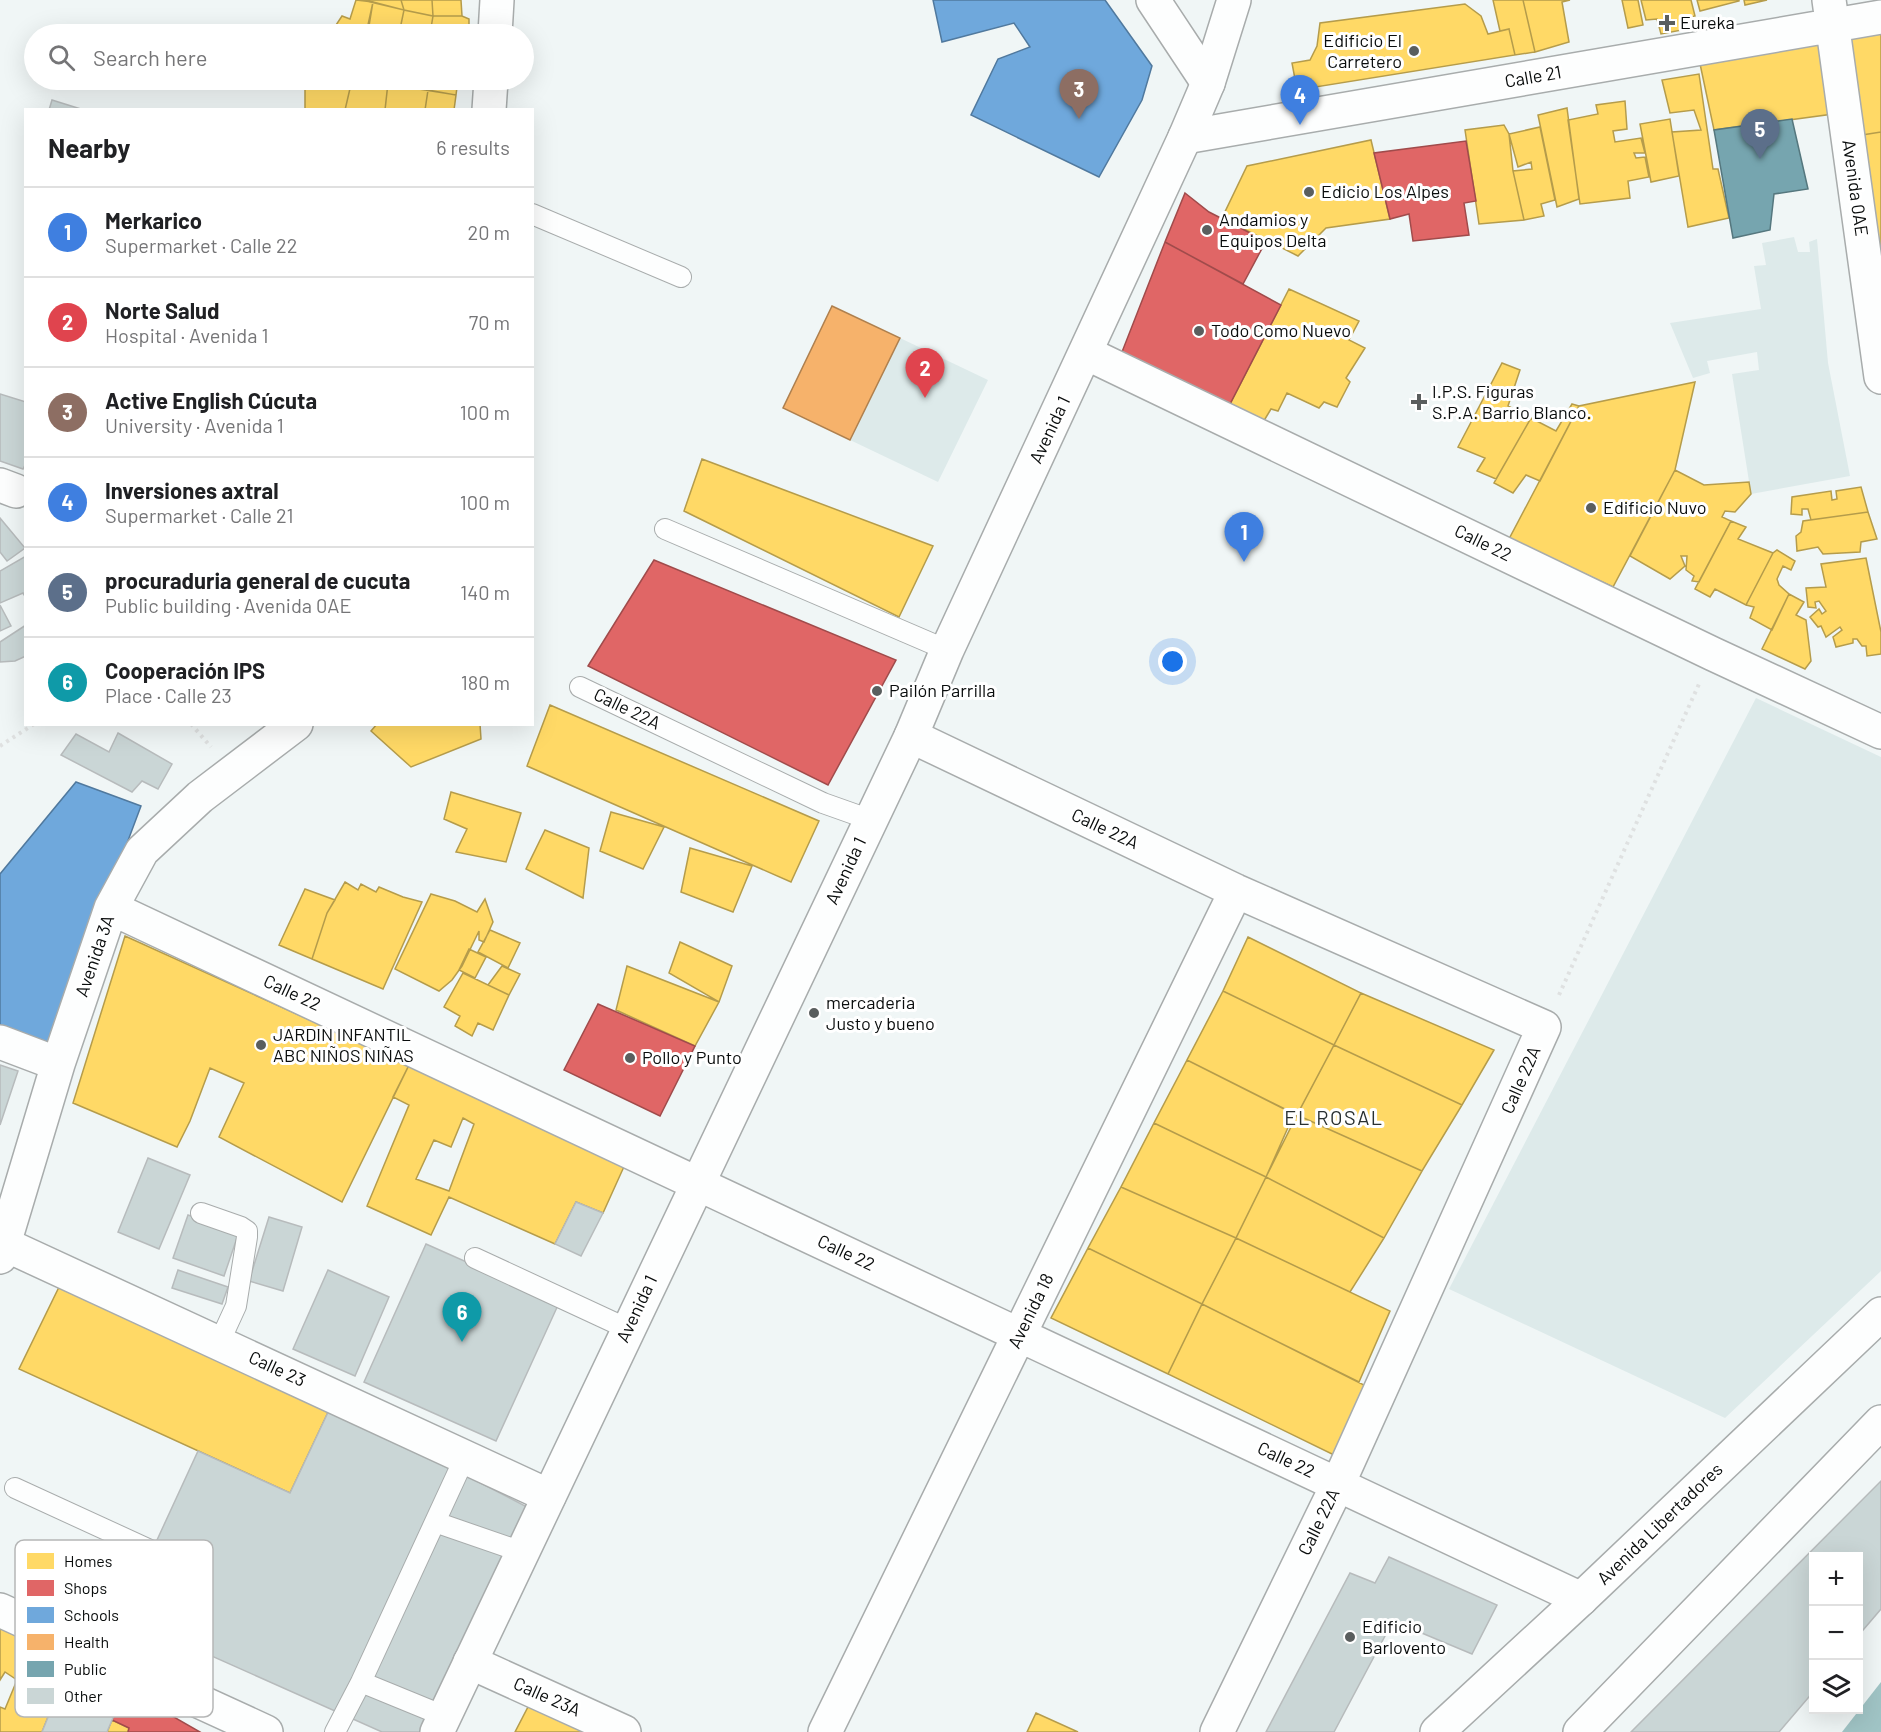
<!DOCTYPE html>
<meta charset="utf-8">
<style>
body{margin:0;font-family:Barlow,sans-serif;background:#f2f2f2;color:#202124}
.controls{position:absolute;right:18px;bottom:18px;display:grid;overflow:hidden;border-radius:0px;box-shadow:0 6px 24px #0002}
.controls button{width:54px;height:54px;display:grid;place-items:center;padding:0;border:0;border-bottom:2px solid #e0e0e0;background:#fff;color:#202124;font:30px sans-serif}
.you{position:absolute;left:1173px;top:662px;width:21px;height:21px;margin:-15px;border:4px solid #fff;border-radius:50%;background:#1a73e8;box-shadow:0 0 0 9px #1a73e833}
.badge{display:grid;place-items:center;width:39px;height:39px;border-radius:50%;background:#5a5e5e;color:#fff;font-size:20px;font-weight:700}
.pin{position:absolute;translate:-50% -50px;filter:drop-shadow(0 2px 3px #0008)}
.pin::after{content:'';position:absolute;top:32px;width:21px;height:18px;background:inherit;clip-path:polygon(0 0,100% 0,50% 100%)}
.list{margin:0;padding:0;list-style:none}
h2{display:flex;justify-content:space-between;align-items:center;height:78px;margin:0;padding:0 24px;font-size:26px}
h2 small{font-size:20px;font-weight:400;color:#757577}
.list li{display:grid;grid-template-columns:39px 1fr auto;gap:18px;align-items:center;box-sizing:border-box;height:90px;padding:0 24px;border-top:2px solid #e0e0e0}
.list b{display:block;font-size:22px;white-space:nowrap}
.list p{margin:0;font-size:20px;white-space:nowrap;color:#757577}
.list em{font-size:20px;font-style:normal;color:#757577}
.icon{flex:none;width:33px;height:33px;fill:none;stroke:currentColor;stroke-width:2;stroke-linecap:round;stroke-linejoin:round}
.map{position:relative;flex:none;width:1881px;height:1732px;overflow:hidden}
.search{position:absolute;background:#fff;box-shadow:0 6px 24px #0002;left:24px;top:24px;width:510px;height:66px;display:flex;align-items:center;gap:15px;box-sizing:border-box;padding:0 21px;border-radius:33px;color:#757577;font-size:22px}
.panel{position:absolute;background:#fff;box-shadow:0 6px 24px #0002;left:24px;top:108px;width:510px;height:618px;border-radius:0px}
.map>svg:first-child{display:block}
.built{fill:#ddeaea}
.water{fill:#a0c4c5}
.homes{fill:#ffd966;stroke:#b59c4b;stroke-width:1.5;fill-rule:evenodd}
.shops{fill:#e06666;stroke:#a04b4b;stroke-width:1.5}
.schools{fill:#6fa8dc;stroke:#50799e;stroke-width:1.5}
.health{fill:#f6b26b;stroke:#af804e;stroke-width:1.5}
.public{fill:#76a5af;stroke:#55777e;stroke-width:1.5}
.building{fill:#cad6d6;stroke:#b7bbbc;stroke-width:1.5}
.lines{fill:none;stroke-linecap:round;stroke-linejoin:round}
.lane-casing{stroke:#a8acac;stroke-width:22}
.street-casing{stroke:#a8acac;stroke-width:36}
.secondary-casing{stroke:#a8acac;stroke-width:36}
.primary-casing{stroke:#a8acac;stroke-width:36}
.path{stroke:#dfe1e1;stroke-width:4;stroke-dasharray:3 4.5;stroke-linecap:butt}
.lane{stroke:#fdfefe;stroke-width:20}
.street{stroke:#fdfefe;stroke-width:33}
.secondary{stroke:#fdfefe;stroke-width:33}
.primary{stroke:#fdfefe;stroke-width:33}
.poi-dot{fill:#5a5e5e;stroke:#fff;stroke-width:2}
.labels{text-anchor:middle;stroke-width:6;stroke-linejoin:round;paint-order:stroke}
.poi-label{font-size:18px;fill:#090c0c;stroke:#fff;text-anchor:start}
.street-label{font-size:18px;fill:#090c0c;stroke:#fff}
.neighbourhood-label{font-size:20px;letter-spacing:1.5px;fill:#293031;stroke:#fff}
.key{fill:#fff;stroke:#b5b6b6;stroke-width:1.5}
.key-label{font-size:16px;fill:#090c0c}
</style>
<div class="map">
<svg width="1881" height="1732" viewBox="0 0 1881 1732">
<rect width="100%" height="100%" fill="#f0f6f6"/>
<path class="built" d="M 1794,237 L 1798,252 L 1810,252 L 1809,242 L 1817,239 L 1828,363 L 1850,476 L 1751,494 L 1732,374 L 1759,370 L 1757,352 L 1707,361 L 1710,373 L 1693,378 L 1670,323 L 1761,309 L 1754,266 L 1766,265 L 1762,243 Z
M 900,338 L 988,380 L 938,482 L 850,440 Z
M 1756,698 L 1881,757 L 1881,1271 L 1725,1418 L 1449,1289 Z"/>
<path class="water" d="M 1881,1682 L 1881,1732 L 1842,1732 Z"/>
<path class="homes" d="M 356,0 L 373,2 L 366,34 L 353,34 L 334,28 L 342,16 L 350,19 Z
M 362,0 L 401,0 L 404,10 Z
M 401,0 L 432,0 L 433,16 L 404,10 Z
M 432,0 L 461,0 L 462,16 L 433,16 Z
M 1493,0 L 1523,0 L 1535,52 L 1515,55 L 1509,29 L 1500,31 Z
M 1523,0 L 1570,0 L 1562,2 L 1569,42 L 1535,52 Z
M 1622,0 L 1638,0 L 1643,25 L 1628,28 Z
M 1641,0 L 1691,0 L 1695,16 L 1680,19 L 1682,30 L 1661,34 L 1657,19 L 1646,20 Z
M 1697,0 L 1739,0 L 1739,1 L 1700,11 Z
M 1744,0 L 1767,0 L 1745,5 Z
M 373,2 L 404,10 L 399,34 L 393,34 L 369,26 Z
M 1465,4 L 1481,16 L 1488,34 L 1509,29 L 1515,55 L 1297,90 L 1292,63 L 1310,60 L 1317,46 L 1320,23 Z
M 404,10 L 433,16 L 430,34 L 399,34 Z
M 433,16 L 462,16 L 469,19 L 469,34 L 430,34 Z
M 369,26 L 393,34 L 366,34 Z
M 334,28 L 353,34 L 330,34 Z
M 1881,28 L 1881,132 L 1862,135 L 1847,34 Z
M 1822,37 L 1833,114 L 1714,130 L 1699,59 Z
M 1699,74 L 1713,169 L 1718,169 L 1729,218 L 1688,227 L 1672,132 L 1701,130 L 1694,110 L 1670,113 L 1662,80 Z
M 308,80 L 352,80 L 345,110 L 305,110 L 305,90 Z
M 352,80 L 368,80 L 388,83 L 385,110 L 345,110 Z
M 368,80 L 420,80 L 418,89 Z
M 420,80 L 458,80 L 456,95 L 418,89 Z
M 388,83 L 428,90 L 425,110 L 385,110 Z
M 428,90 L 456,95 L 454,110 L 425,110 Z
M 1625,101 L 1627,129 L 1613,131 L 1615,142 L 1641,138 L 1645,153 L 1634,153 L 1636,158 L 1645,157 L 1649,177 L 1628,181 L 1630,198 L 1580,204 L 1568,120 L 1598,114 L 1596,105 Z
M 1567,108 L 1579,199 L 1557,207 L 1538,115 Z
M 1670,119 L 1679,176 L 1651,182 L 1640,124 Z
M 1504,125 L 1509,134 L 1513,171 L 1524,220 L 1479,224 L 1465,130 Z
M 1540,127 L 1555,200 L 1541,204 L 1544,216 L 1524,220 L 1513,171 L 1532,169 L 1531,162 L 1518,167 L 1509,134 Z
M 1881,132 L 1881,262 L 1862,135 Z
M 1371,140 L 1390,219 L 1326,228 L 1298,256 L 1222,218 L 1247,166 Z
M 1289,289 L 1359,321 L 1349,340 L 1365,348 L 1346,378 L 1350,382 L 1337,407 L 1324,402 L 1319,408 L 1287,393 L 1278,411 L 1271,409 L 1262,424 L 1228,408 Z
M 1502,363 L 1520,370 L 1508,406 L 1531,418 L 1496,479 L 1477,471 L 1485,458 L 1458,447 Z
M 1695,382 L 1675,470 L 1613,587 L 1509,539 L 1579,406 Z
M 1572,404 L 1579,406 L 1540,481 L 1526,475 L 1513,493 L 1494,483 L 1531,418 L 1556,431 Z
M 702,459 L 933,546 L 899,617 L 684,511 Z
M 1675,470 L 1704,485 L 1749,482 L 1751,494 L 1735,512 L 1725,511 L 1722,517 L 1731,521 L 1699,582 L 1692,581 L 1694,576 L 1686,570 L 1687,556 L 1681,556 L 1685,566 L 1670,579 L 1630,556 Z
M 1861,487 L 1868,512 L 1811,520 L 1808,509 L 1802,509 L 1802,515 L 1791,514 L 1792,497 L 1831,491 L 1832,500 L 1837,499 L 1836,491 Z
M 1868,512 L 1877,539 L 1861,542 L 1860,552 L 1823,554 L 1818,547 L 1797,551 L 1796,536 L 1801,532 L 1803,521 Z
M 1731,521 L 1746,527 L 1738,539 L 1773,553 L 1746,605 L 1715,589 L 1710,597 L 1695,589 Z
M 1777,550 L 1795,561 L 1791,570 L 1783,566 L 1777,579 L 1779,585 L 1789,594 L 1772,630 L 1750,618 L 1754,607 L 1746,605 L 1773,553 Z
M 1866,558 L 1881,632 L 1881,654 L 1867,656 L 1866,646 L 1862,646 L 1857,639 L 1853,639 L 1853,643 L 1836,647 L 1833,637 L 1842,630 L 1840,627 L 1826,637 L 1821,626 L 1818,627 L 1810,617 L 1819,609 L 1822,614 L 1826,611 L 1819,601 L 1815,602 L 1816,608 L 1808,607 L 1806,588 L 1826,587 L 1821,564 Z
M 1789,594 L 1804,602 L 1796,615 L 1806,620 L 1811,661 L 1805,669 L 1762,649 Z
M 550,705 L 819,821 L 791,882 L 527,766 Z
M 377,724 L 480,724 L 481,739 L 411,767 L 371,731 Z
M 451,792 L 521,813 L 506,862 L 456,852 L 467,829 L 444,819 Z
M 611,812 L 664,827 L 643,869 L 600,851 Z
M 545,830 L 589,848 L 583,898 L 526,869 Z
M 690,848 L 752,866 L 733,912 L 681,892 Z
M 345,882 L 358,890 L 361,884 L 376,892 L 379,887 L 403,897 L 422,902 L 383,989 L 312,959 L 327,913 Z
M 305,889 L 335,900 L 327,913 L 312,959 L 279,945 Z
M 431,894 L 455,901 L 477,912 L 485,899 L 493,922 L 484,942 L 479,940 L 479,931 L 462,966 L 452,980 L 439,991 L 395,969 Z
M 490,930 L 520,943 L 508,968 L 478,952 Z
M 125,936 L 409,1065 L 342,1202 L 219,1137 L 244,1083 L 210,1068 L 190,1121 L 177,1147 L 73,1103 Z
M 1248,937 L 1361,993 L 1334,1045 L 1223,991 Z
M 680,942 L 732,966 L 719,1002 L 669,973 Z
M 469,949 L 486,957 L 475,978 L 459,970 Z
M 502,966 L 520,974 L 509,995 L 488,985 Z
M 627,966 L 719,1002 L 695,1046 L 616,1010 Z
M 463,973 L 509,995 L 493,1030 L 478,1023 L 472,1036 L 455,1026 L 460,1016 L 444,1007 Z
M 1223,991 L 1334,1045 L 1297,1115 L 1187,1060 Z
M 1361,993 L 1494,1050 L 1462,1105 L 1334,1045 Z
M 1334,1045 L 1462,1105 L 1422,1171 L 1297,1115 Z
M 1187,1060 L 1294,1114 L 1266,1177 L 1154,1123 Z
M 409,1065 L 627,1160 L 603,1213 L 576,1202 L 555,1244 L 449,1197 L 431,1235 L 367,1206 L 409,1105 L 393,1097 ZM 463,1118 L 474,1124 L 449,1191 L 416,1179 L 434,1140 L 451,1147 Z
M 1297,1115 L 1422,1171 L 1384,1238 L 1266,1177 Z
M 1154,1123 L 1266,1177 L 1236,1238 L 1121,1187 Z
M 1266,1177 L 1384,1238 L 1350,1292 L 1236,1238 Z
M 1121,1187 L 1236,1238 L 1202,1304 L 1088,1248 Z
M 1236,1238 L 1390,1311 L 1359,1382 L 1202,1304 Z
M 1088,1248 L 1202,1304 L 1168,1374 L 1051,1318 Z
M 61,1283 L 331,1406 L 290,1493 L 19,1369 Z
M 1202,1304 L 1368,1387 L 1334,1455 L 1168,1374 Z
M 0,1628 L 70,1663 L 42,1732 L 0,1732 L 0,1707 L 5,1709 L 17,1680 L 5,1672 L 0,1680 Z
M 529,1705 L 587,1732 L 515,1732 Z
M 1036,1713 L 1078,1732 L 1027,1732 Z
M 112,1720 L 129,1728 L 128,1732 L 107,1732 Z"/>
<path class="shops" d="M 1466,141 L 1476,201 L 1464,203 L 1469,235 L 1413,241 L 1409,214 L 1390,219 L 1374,153 Z
M 1185,193 L 1209,212 L 1266,241 L 1243,284 L 1165,242 Z
M 1165,242 L 1281,305 L 1228,408 L 1120,357 Z
M 654,560 L 896,660 L 828,785 L 588,666 Z
M 598,1004 L 695,1046 L 660,1116 L 564,1070 Z
M 125,1689 L 200,1732 L 128,1732 L 129,1728 L 112,1720 Z"/>
<path class="schools" d="M 933,0 L 1105,0 L 1152,66 L 1142,100 L 1099,177 L 971,115 L 998,59 L 1030,47 L 1014,23 L 942,42 Z
M 76,782 L 141,806 L 48,1054 L 0,1036 L 0,874 Z"/>
<path class="health" d="M 832,306 L 900,338 L 850,440 L 783,408 Z"/>
<path class="public" d="M 1792,119 L 1808,189 L 1774,194 L 1770,230 L 1733,238 L 1714,130 Z"/>
<path class="building" d="M 52,100 L 84,110 L 49,110 Z
M 0,394 L 26,402 L 26,463 L 23,469 L 0,461 Z
M 0,518 L 25,548 L 7,561 L 0,552 Z
M 26,556 L 26,598 L 23,593 L 0,603 L 0,571 Z
M 0,605 L 11,626 L 0,631 Z
M 26,625 L 26,656 L 15,661 L 0,662 L 0,642 Z
M 118,733 L 172,764 L 158,789 L 142,781 L 132,792 L 61,755 L 76,734 L 109,752 Z
M 0,1065 L 18,1071 L 0,1125 Z
M 148,1158 L 190,1175 L 159,1249 L 118,1232 Z
M 576,1202 L 603,1213 L 581,1256 L 555,1244 Z
M 188,1215 L 239,1232 L 224,1276 L 173,1258 Z
M 269,1217 L 302,1227 L 283,1291 L 249,1281 Z
M 426,1244 L 559,1303 L 496,1441 L 364,1382 Z
M 178,1270 L 228,1287 L 222,1304 L 172,1288 Z
M 328,1270 L 389,1297 L 355,1376 L 293,1349 Z
M 331,1406 L 529,1508 L 428,1732 L 382,1732 L 122,1616 L 198,1451 L 290,1493 Z
M 1881,1481 L 1881,1609 L 1858,1636 L 1858,1556 L 1814,1556 L 1814,1691 L 1779,1732 L 1631,1732 Z
M 1389,1557 L 1497,1605 L 1472,1654 L 1393,1621 L 1334,1732 L 1266,1732 L 1350,1573 L 1375,1583 Z
M 70,1663 L 125,1689 L 107,1732 L 42,1732 Z"/>
<g class="lines">
<g class="lane-casing">
<path id="lane" d="M 532,214 L 681,277
M 665,529 L 947,650
M 580,687 L 823,803 L 871,820
M 201,1213 L 241,1227 L 247,1231 L 247,1237 L 236,1306 L 219,1343
M 475,1258 L 628,1329
M 15,1488 L 187,1567 L 194,1576 L 194,1586 L 166,1641 L 145,1677
M 435,1522 L 522,1552
M 361,1682 L 444,1716
M 335,1732 L 361,1682 L 465,1457"/>
</g>
<g class="street-casing">
<path id="street" d="M 1153,0 L 1208,83
M 1829,0 L 1881,377
M 495,34 L 497,0
M 489,110 L 491,80
M 1185,137 L 1881,17
M 1086,353 L 1713,654 L 1881,732
M 0,485 L 16,491
M 911,736 L 1236,891 L 1544,1027 L 1338,1484 L 1217,1732
M 111,908 L 1581,1599
M 0,1042 L 58,1064
M 4,1244 L 549,1496
M 0,1257 L 58,1064 L 111,908 L 142,851 L 200,797 L 296,724
M 0,1610 L 266,1732
M 470,1662 L 624,1732
M 825,1732 L 1236,891"/>
</g>
<g class="secondary-casing">
<path id="secondary" d="M 437,1732 L 911,736 L 947,650 L 1185,137 L 1208,83 L 1234,0"/>
</g>
<g class="primary-casing">
<path id="primary" d="M 1437,1732 L 1581,1599 L 1881,1314
M 1580,1732 L 1881,1422"/>
</g>
<path class="path" d="M 191,724 L 211,747
M 0,746 L 34,724
M 1559,995 L 1699,684"/>
<use href="#lane" class="lane"/>
<use href="#street" class="street"/>
<use href="#secondary" class="secondary"/>
<use href="#primary" class="primary"/>
</g>
<g class="poi-dot">
<path d="M1664 14h6v6h6v6h-6v6h-6v-6h-6v-6h6z"/>
<circle cx="1414" cy="51" r="6"/>
<circle cx="1309" cy="192" r="6"/>
<circle cx="1207" cy="230" r="6"/>
<circle cx="1199" cy="331" r="6"/>
<path d="M1416 393h6v6h6v6h-6v6h-6v-6h-6v-6h6z"/>
<circle cx="1591" cy="508" r="6"/>
<circle cx="877" cy="691" r="6"/>
<circle cx="814" cy="1013" r="6"/>
<circle cx="261" cy="1045" r="6"/>
<circle cx="630" cy="1058" r="6"/>
<circle cx="1350" cy="1637" r="6"/>
</g>
<g class="labels">
<g class="poi-label">
<text x="1680" y="29">Eureka</text>
<text x="1402" y="47" text-anchor="end">Edificio El<tspan x="1402" dy="21">Carretero</tspan></text>
<text x="1321" y="198">Edicio Los Alpes</text>
<text x="1219" y="226">Andamios y<tspan x="1219" dy="21">Equipos Delta</tspan></text>
<text x="1211" y="337">Todo Como Nuevo</text>
<text x="1432" y="398">I.P.S. Figuras<tspan x="1432" dy="21">S.P.A. Barrio Blanco.</tspan></text>
<text x="1603" y="514">Edificio Nuvo</text>
<text x="889" y="697">Pailón Parrilla</text>
<text x="826" y="1009">mercaderia<tspan x="826" dy="21">Justo y bueno</tspan></text>
<text x="273" y="1041">JARDIN INFANTIL<tspan x="273" dy="21">ABC NIÑOS NIÑAS</tspan></text>
<text x="642" y="1064">Pollo y Punto</text>
<text x="1362" y="1633">Edificio<tspan x="1362" dy="21">Barlovento</tspan></text>
</g>
<g class="street-label">
<text transform="translate(1533 77) rotate(-10)" y="6">Calle 21</text>
<text transform="translate(1855 188) rotate(82)" y="6">Avenida 0AE</text>
<text transform="translate(1050 430) rotate(-65)" y="6">Avenida 1</text>
<text transform="translate(1483 543) rotate(26)" y="6">Calle 22</text>
<text transform="translate(627 709) rotate(26)" y="6">Calle 22A</text>
<text transform="translate(1105 829) rotate(25)" y="6">Calle 22A</text>
<text transform="translate(846 871) rotate(-65)" y="6">Avenida 1</text>
<text transform="translate(95 956) rotate(-71)" y="6">Avenida 3A</text>
<text transform="translate(292 993) rotate(25)" y="6">Calle 22</text>
<text transform="translate(1521 1080) rotate(-66)" y="6">Calle 22A</text>
<text transform="translate(846 1253) rotate(25)" y="6">Calle 22</text>
<text transform="translate(637 1309) rotate(-65)" y="6">Avenida 1</text>
<text transform="translate(1031 1311) rotate(-64)" y="6">Avenida 18</text>
<text transform="translate(277 1369) rotate(25)" y="6">Calle 23</text>
<text transform="translate(1286 1460) rotate(25)" y="6">Calle 22</text>
<text transform="translate(1319 1522) rotate(-64)" y="6">Calle 22A</text>
<text transform="translate(1660 1524) rotate(-44)" y="6">Avenida Libertadores</text>
<text transform="translate(547 1697) rotate(24)" y="6">Calle 23A</text>
</g>
<g class="neighbourhood-label">
<text x="1334" y="1125">EL ROSAL</text>
</g>
</g>
<rect x="15" y="1540" width="198" height="177" rx="9" class="key"/>
<rect x="27" y="1553" width="27" height="16" fill="#ffd966"/>
<rect x="27" y="1580" width="27" height="16" fill="#e06666"/>
<rect x="27" y="1607" width="27" height="16" fill="#6fa8dc"/>
<rect x="27" y="1634" width="27" height="16" fill="#f6b26b"/>
<rect x="27" y="1661" width="27" height="16" fill="#76a5af"/>
<rect x="27" y="1688" width="27" height="16" fill="#cad6d6"/>
<g class="key-label">
<text x="64" y="1567">Homes</text>
<text x="64" y="1594">Shops</text>
<text x="64" y="1621">Schools</text>
<text x="64" y="1648">Health</text>
<text x="64" y="1675">Public</text>
<text x="64" y="1702">Other</text>
</g>
</svg>
<div class="controls">
<button>+</button>
<button>−</button>
<button><svg class="icon" aria-label="layers" viewBox="0 0 24 24"><path d="M12 4l9 5-9 5-9-5zM3 14l9 5 9-5"/></svg></button>
</div>
<div class="you"></div>
<div class="pin badge" style="left:1244px;top:562px;background:#3f7fe0">1</div>
<div class="pin badge" style="left:925px;top:398px;background:#e0444e">2</div>
<div class="pin badge" style="left:1079px;top:119px;background:#8d6e63">3</div>
<div class="pin badge" style="left:1300px;top:125px;background:#3f7fe0">4</div>
<div class="pin badge" style="left:1760px;top:159px;background:#5c6f8a">5</div>
<div class="pin badge" style="left:462px;top:1342px;background:#0f9aa8">6</div>
<div class="search"><svg class="icon" aria-label="search" viewBox="0 0 24 24"><circle cx="10" cy="10" r="6"/><path d="M15 15l6 6"/></svg>Search here</div>
<section class="panel">
<h2>Nearby<small>6 results</small></h2>
<ul class="list">
<li><span class="badge" style="background:#3f7fe0">1</span><div><b>Merkarico</b><p>Supermarket · Calle 22</p></div><em>20 m</em></li>
<li><span class="badge" style="background:#e0444e">2</span><div><b>Norte Salud</b><p>Hospital · Avenida 1</p></div><em>70 m</em></li>
<li><span class="badge" style="background:#8d6e63">3</span><div><b>Active English Cúcuta</b><p>University · Avenida 1</p></div><em>100 m</em></li>
<li><span class="badge" style="background:#3f7fe0">4</span><div><b>Inversiones axtral</b><p>Supermarket · Calle 21</p></div><em>100 m</em></li>
<li><span class="badge" style="background:#5c6f8a">5</span><div><b>procuraduria general de cucuta</b><p>Public building · Avenida 0AE</p></div><em>140 m</em></li>
<li><span class="badge" style="background:#0f9aa8">6</span><div><b>Cooperación IPS</b><p>Place · Calle 23</p></div><em>180 m</em></li>
</ul>
</section>
</div>
